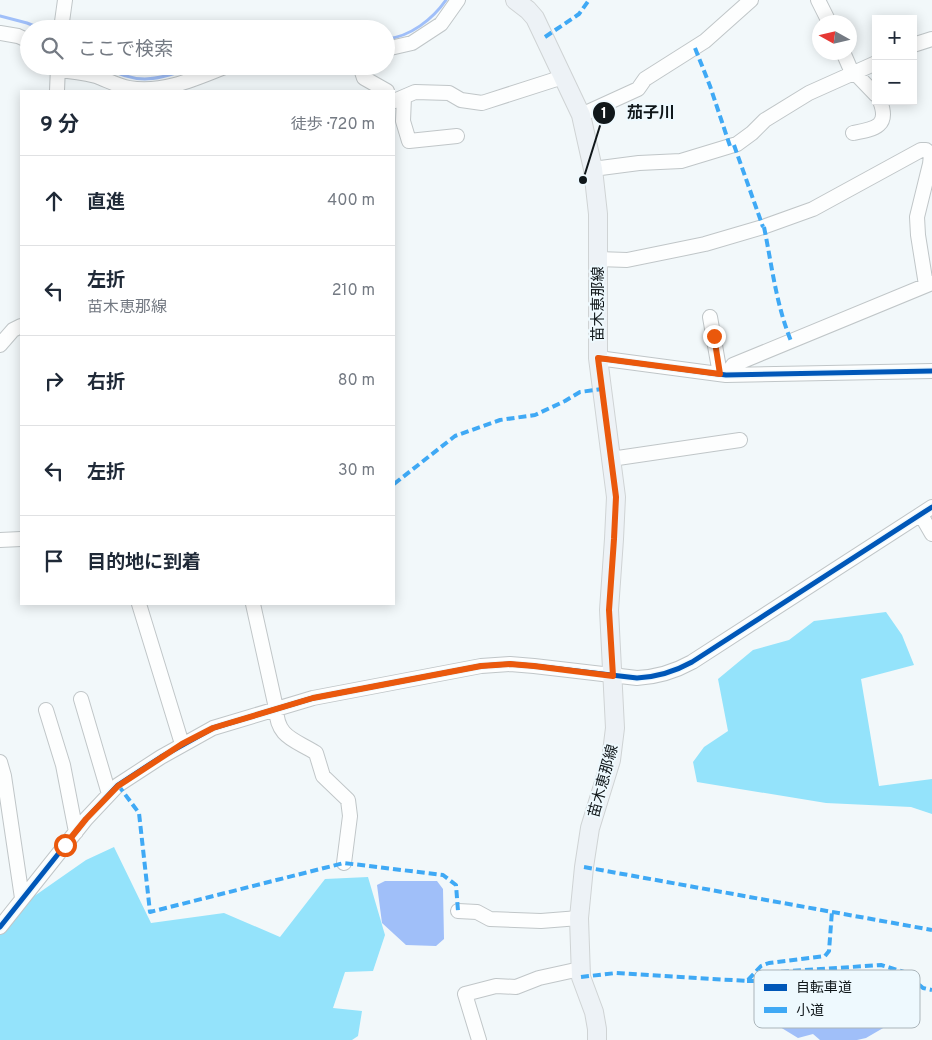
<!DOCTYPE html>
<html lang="ja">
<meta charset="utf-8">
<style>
body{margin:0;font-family:Overpass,"Noto Sans JP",sans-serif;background:#f6f6f7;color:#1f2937}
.controls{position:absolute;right:15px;top:15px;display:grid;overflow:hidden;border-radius:0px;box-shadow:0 2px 12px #0003}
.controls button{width:45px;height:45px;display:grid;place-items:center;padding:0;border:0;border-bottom:1px solid #e0e1e3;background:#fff;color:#1f2937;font:25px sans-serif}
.compass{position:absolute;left:812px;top:15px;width:45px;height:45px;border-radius:50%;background:#fff;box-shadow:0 2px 12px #0003;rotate:278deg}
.stop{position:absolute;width:15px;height:15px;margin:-11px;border:4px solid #ea580c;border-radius:50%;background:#fff}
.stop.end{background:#ea580c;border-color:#fff;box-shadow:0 1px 5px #0008}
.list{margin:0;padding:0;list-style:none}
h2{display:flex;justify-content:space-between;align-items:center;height:65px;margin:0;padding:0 20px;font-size:21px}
h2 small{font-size:16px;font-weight:400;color:#747a83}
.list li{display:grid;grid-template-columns:32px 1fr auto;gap:15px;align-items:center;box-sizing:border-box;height:90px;padding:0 20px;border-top:1px solid #e0e1e3}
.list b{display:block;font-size:19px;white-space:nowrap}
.list p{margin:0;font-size:16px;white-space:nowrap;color:#747a83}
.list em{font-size:16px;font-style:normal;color:#747a83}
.icon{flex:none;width:28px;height:28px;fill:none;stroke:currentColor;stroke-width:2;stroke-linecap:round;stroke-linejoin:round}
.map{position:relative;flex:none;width:932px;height:1040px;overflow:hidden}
.search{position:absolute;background:#fff;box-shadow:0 2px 12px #0003;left:20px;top:20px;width:375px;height:55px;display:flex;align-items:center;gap:12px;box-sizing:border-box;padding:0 18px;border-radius:28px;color:#747a83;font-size:19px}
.panel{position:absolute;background:#fff;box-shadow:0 2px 12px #0003;left:20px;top:90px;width:375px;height:515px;border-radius:0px}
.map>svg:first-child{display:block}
.forest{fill:#94e3fb}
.water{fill:#a0bff9}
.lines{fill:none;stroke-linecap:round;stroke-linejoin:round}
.stream{stroke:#a0bff9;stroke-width:3}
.minor-casing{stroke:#c0c6c8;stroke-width:16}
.major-casing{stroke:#cfd3d4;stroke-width:20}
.minor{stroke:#fdfefe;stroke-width:14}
.major{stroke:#edf2f6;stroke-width:18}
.quiet{stroke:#3fa9f5;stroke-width:4;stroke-dasharray:8 4;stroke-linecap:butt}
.cycleway-casing{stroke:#eef9fe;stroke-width:8}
.cycleway{stroke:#0057b8;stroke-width:5}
.route{stroke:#ea580c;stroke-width:6}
.labels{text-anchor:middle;stroke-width:4;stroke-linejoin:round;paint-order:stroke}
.street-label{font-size:15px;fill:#10171a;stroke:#eef9fe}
.key{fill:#eef9fe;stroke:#abb5ba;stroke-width:1}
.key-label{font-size:14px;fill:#10171a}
.leader{fill:none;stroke:#10171a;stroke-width:2}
.callout-dot{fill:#10171a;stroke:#eef9fe;stroke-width:2}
.mark-label{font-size:15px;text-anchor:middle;font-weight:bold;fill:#fff}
.callout-label{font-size:16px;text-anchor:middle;font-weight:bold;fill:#10171a;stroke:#eef9fe;stroke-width:4;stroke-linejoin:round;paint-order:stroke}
</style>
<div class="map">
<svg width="932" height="1040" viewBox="0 0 932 1040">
<rect width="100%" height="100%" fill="#f2f8fa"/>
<path class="forest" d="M 886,612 L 902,635 L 914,665 L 861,679 L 879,786 L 932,779 L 932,814 L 911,807 L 826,803 L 697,782 L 693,762 L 704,747 L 728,731 L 718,679 L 753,650 L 789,640 L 814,621 Z
M 114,847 L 151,923 L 224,913 L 280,937 L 325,879 L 368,877 L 385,935 L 373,971 L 345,972 L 333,1008 L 362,1011 L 358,1036 L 352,1040 L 0,1040 L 0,920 L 86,860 Z"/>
<path class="water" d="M 385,881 L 437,881 L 443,889 L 444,939 L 436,946 L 406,945 L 382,923 L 377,885 Z
M 879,970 C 900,974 904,979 920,993 L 920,1001 L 911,1004 L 909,1013 L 866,1038 L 857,1040 L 820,1040 L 813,1034 L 798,1038 L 762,1016 L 767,985 L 777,978 Z"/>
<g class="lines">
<path class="stream" d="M 0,16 L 27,23 L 42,29
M 283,29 L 297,29
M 386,39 C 410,37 433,19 446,0
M 103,66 C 139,87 159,79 196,66"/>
<g class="minor-casing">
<path id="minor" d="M 818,0 L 829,22
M 61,29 L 65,0
M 0,33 L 18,36 L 29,41
M 913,45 L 932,39
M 386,49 L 412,43 L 441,24 L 458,0
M 843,52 L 850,68 L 876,95
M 360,66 L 364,78 L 387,91
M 58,70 C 71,71 84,73 96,76 C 107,80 118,86 129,88 C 163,94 197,78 227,66
M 57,91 L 58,66
M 404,97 L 403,121 L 409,141 L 457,136
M 394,101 L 415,92 L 449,93 L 461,100 L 482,103 L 563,77
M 581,115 L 638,89 L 645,79 L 705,41 L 751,0
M 853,133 C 874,129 890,127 880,101
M 593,169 L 639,163 L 681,161 L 737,144 L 752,133 L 765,120 L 809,93 L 876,63
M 598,259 L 627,260 L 705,244 L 763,227 L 813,209 L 921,150 L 926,150 L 931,155 L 930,164 L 932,165
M 926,285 L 918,235 L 917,217 L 930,164
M 710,317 L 720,374
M 0,345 L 13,330 L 21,326
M 598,358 L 726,375 L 932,371
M 726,375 L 733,365 L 932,283
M 611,459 L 740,440
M 921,515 L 932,534
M 0,540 L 21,539
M 139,604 L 182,744
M 253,604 L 276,708 C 277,738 294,739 316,753 L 323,776 L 348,800 L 350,816 L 344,863
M 81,699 L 109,794
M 46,710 L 63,765 L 76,832
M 0,762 L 4,776
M 0,777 L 4,776 L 22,898
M 458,911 L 477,912 L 490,919 L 541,921 L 579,918
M 0,927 L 86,819 L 118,785 L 161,757 L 213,728 L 313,698 L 481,666 L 510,664 L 534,666 L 637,678 C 657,677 674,672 692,662 L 932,507
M 479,1040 L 465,994 L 496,986 L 516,987 L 539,978 L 580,969"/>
</g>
<g class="major-casing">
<path id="major" d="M 515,0 L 528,10 L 535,18 L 581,115 L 593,169 L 598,214 L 598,358 L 616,497 L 614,539 L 609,610 L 615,728 L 611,760 L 590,828 L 584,867 L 579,918 L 581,977 L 594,1012 L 597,1029 L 597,1040"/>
</g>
<use href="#minor" class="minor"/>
<use href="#major" class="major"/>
<path class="quiet" d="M 545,37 L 579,14 L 589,0
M 695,48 L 710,86 L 730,146
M 734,145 L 763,227
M 764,227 C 772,266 776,304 791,341
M 394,484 L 455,436 L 500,420 L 535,415 L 565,401 L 580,392 L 602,389
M 118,785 L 139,813 L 150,912 L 344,863 L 443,875 L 456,885 L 458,911
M 584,867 L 932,930
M 581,977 L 616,973 L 747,981 L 761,966 L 769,963 L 825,956 L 829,951 L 832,911
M 747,981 L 756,981 L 776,972 L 881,965 L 904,972 L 923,988 L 932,990"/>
<g class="cycleway-casing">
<path id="cycleway" d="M 598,358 L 726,375 L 932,371
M 0,927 L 86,819 L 118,785 L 161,757 L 213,728 L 313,698 L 481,666 L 510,664 L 534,666 L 637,678 C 657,677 674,672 692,662 L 932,507"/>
</g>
<use href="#cycleway" class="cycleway"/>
</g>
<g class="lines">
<path class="route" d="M 65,845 L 86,819 L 118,786 L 182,744 L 213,728 L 226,724 L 313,698 L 481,666 L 510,664 L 534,666 L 613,676 L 609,610 L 614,539 L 616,497 L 598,358 L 720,374 L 714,336"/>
</g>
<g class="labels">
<g class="street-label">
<text transform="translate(598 304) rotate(-90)" y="5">苗木恵那線</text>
<text transform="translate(603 781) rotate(-75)" y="5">苗木恵那線</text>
</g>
</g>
<rect x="754" y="970" width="166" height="58" rx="8" class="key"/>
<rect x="764" y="984" width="23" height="7" fill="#0057b8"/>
<rect x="764" y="1007" width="23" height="6" fill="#3fa9f5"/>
<g class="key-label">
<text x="796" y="992">自転車道</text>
<text x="796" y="1015">小道</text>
</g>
<path class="leader" d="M583 180L604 113"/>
<g class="callout-dot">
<circle cx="583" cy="180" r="5"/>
<circle cx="604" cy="113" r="12"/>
</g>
<g class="mark-label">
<text x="604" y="118">1</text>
</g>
<g class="callout-label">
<text x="651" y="118">茄子川</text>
</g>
</svg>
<div class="controls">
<button>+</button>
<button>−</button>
</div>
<svg class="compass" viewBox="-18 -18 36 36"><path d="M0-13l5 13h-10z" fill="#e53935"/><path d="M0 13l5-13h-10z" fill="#747a83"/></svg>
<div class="stop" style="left:65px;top:845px"></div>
<div class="stop end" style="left:714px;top:336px"></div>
<div class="search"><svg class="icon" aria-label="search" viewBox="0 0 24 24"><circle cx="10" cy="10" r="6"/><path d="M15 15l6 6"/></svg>ここで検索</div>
<section class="panel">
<h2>9 分<small>徒歩 · 720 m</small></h2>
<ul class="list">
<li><svg class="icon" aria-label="ahead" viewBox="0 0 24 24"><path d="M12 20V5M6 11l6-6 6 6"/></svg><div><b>直進</b></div><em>400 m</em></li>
<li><svg class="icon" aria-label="left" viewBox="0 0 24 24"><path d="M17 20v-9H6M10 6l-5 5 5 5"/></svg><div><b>左折</b><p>苗木恵那線</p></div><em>210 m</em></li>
<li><svg class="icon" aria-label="right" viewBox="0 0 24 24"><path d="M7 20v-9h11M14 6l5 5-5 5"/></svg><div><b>右折</b></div><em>80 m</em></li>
<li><svg class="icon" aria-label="left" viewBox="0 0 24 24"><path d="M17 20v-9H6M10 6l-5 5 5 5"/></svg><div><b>左折</b></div><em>30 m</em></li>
<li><svg class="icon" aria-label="arrive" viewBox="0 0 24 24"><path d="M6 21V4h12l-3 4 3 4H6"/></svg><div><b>目的地に到着</b></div></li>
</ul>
</section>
</div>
